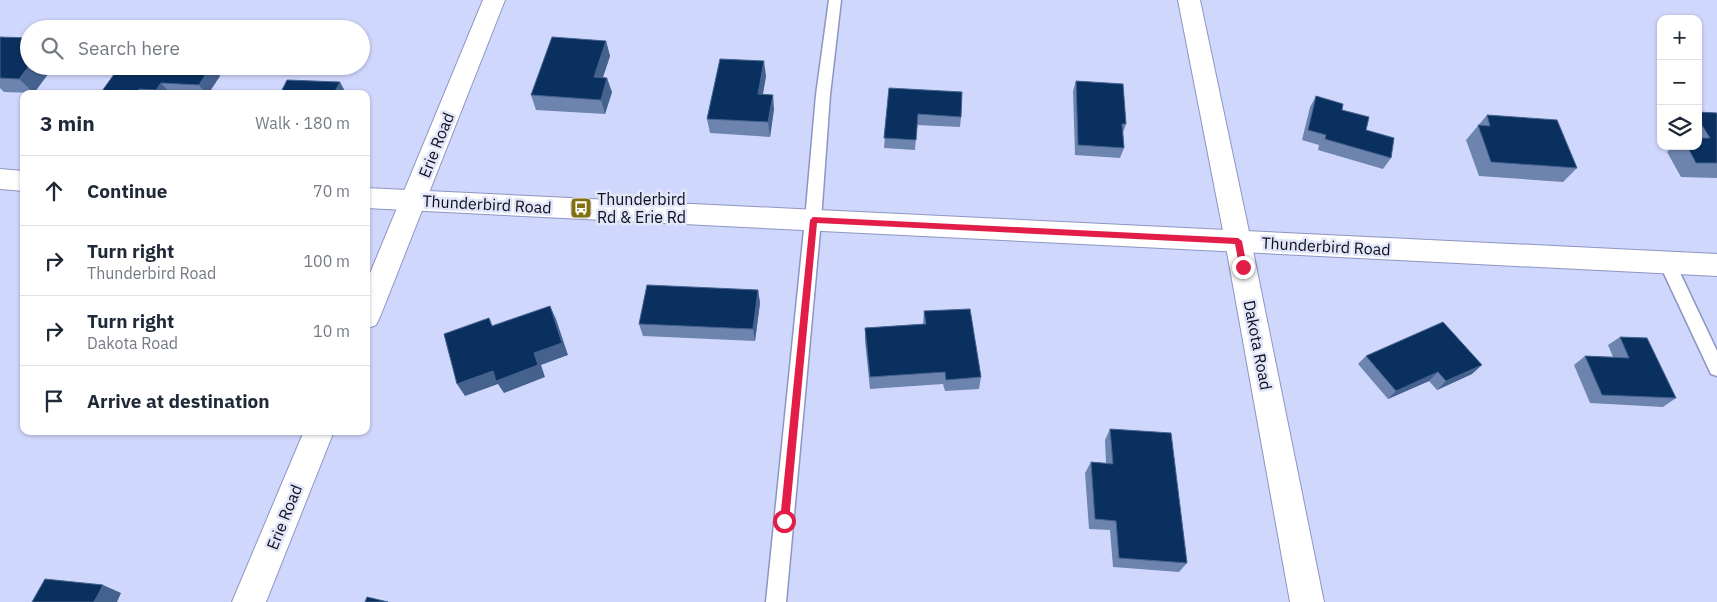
<!DOCTYPE html>
<meta charset="utf-8">
<style>
body{margin:0;font-family:"IBM Plex Sans",sans-serif;background:#f6f6f7;color:#1f2937}
.controls{position:absolute;right:15px;top:15px;display:grid;overflow:hidden;border-radius:10px;box-shadow:0 1px 4px #0004}
.controls button{width:45px;height:45px;display:grid;place-items:center;padding:0;border:0;border-bottom:1px solid #e0e1e3;background:#fff;color:#1f2937;font:25px sans-serif}
.stop{position:absolute;width:15px;height:15px;margin:-11px;border:4px solid #e11d48;border-radius:50%;background:#fff}
.stop.end{background:#e11d48;border-color:#fff;box-shadow:0 1px 5px #0008}
.list{margin:0;padding:0;list-style:none}
h2{display:flex;justify-content:space-between;align-items:center;height:65px;margin:0;padding:0 20px;font-size:21px}
h2 small{font-size:16px;font-weight:400;color:#747a83}
.list li{display:grid;grid-template-columns:32px 1fr auto;gap:15px;align-items:center;box-sizing:border-box;height:70px;padding:0 20px;border-top:1px solid #e0e1e3}
.list b{display:block;font-size:19px;white-space:nowrap}
.list p{margin:0;font-size:16px;white-space:nowrap;color:#747a83}
.list em{font-size:16px;font-style:normal;color:#747a83}
.icon{flex:none;width:28px;height:28px;fill:none;stroke:currentColor;stroke-width:2;stroke-linecap:round;stroke-linejoin:round}
.map{position:relative;flex:none;width:1717px;height:602px;overflow:hidden}
.search{position:absolute;background:#fff;box-shadow:0 1px 4px #0004;left:20px;top:20px;width:350px;height:55px;display:flex;align-items:center;gap:12px;box-sizing:border-box;padding:0 18px;border-radius:28px;color:#747a83;font-size:19px}
.panel{position:absolute;background:#fff;box-shadow:0 1px 4px #0004;left:20px;top:90px;width:350px;height:345px;border-radius:10px}
.map>svg:first-child{display:block}
.lines{fill:none;stroke-linecap:round;stroke-linejoin:round}
.service-casing{stroke:#8e95c1;stroke-width:3}
.minor-casing{stroke:#8e95c1;stroke-width:2}
.secondary-casing{stroke:#8e95c1;stroke-width:2}
.service{fill:#fff;fill-rule:evenodd}
.minor{fill:#fff;fill-rule:evenodd}
.secondary{fill:#fff;fill-rule:evenodd}
.wall{fill:#6d84ae}
.shaded-wall{fill:#45628f}
.building{fill:#0a3060;stroke:#45628f}
.route{fill:#e11d48}
.labels{text-anchor:middle;stroke-width:5;stroke-linejoin:round;paint-order:stroke}
.street-label{font-size:16px;fill:#0c0e1d;stroke:#e2e6f8}
.poi-label{font-size:16px;fill:#0c0e1d;stroke:#e2e6f8;text-anchor:start}
</style>
<div class="map">
<svg width="1717" height="602" viewBox="0 0 1717 602">
<rect width="100%" height="100%" fill="#d0d7fc"/>
<g class="lines">
<g class="service-casing">
<path id="service" d="M 829,0 L 841,0 L 830,95 L 821,220 L 786,602 L 766,602 L 805,220 L 816,95 Z
M 1667,257 L 1673,258 L 1717,351 L 1717,376 L 1711,374 L 1659,263 L 1661,258 Z"/>
</g>
<g class="minor-casing">
<path id="minor" d="M 483,0 L 505,0 L 380,317 L 376,325 L 366,329 L 366,283 Z
M 1178,0 L 1200,0 L 1251,241 L 1324,602 L 1290,602 L 1225,241 Z
M 304,431 L 334,431 L 266,602 L 232,602 Z"/>
</g>
<g class="secondary-casing">
<path id="secondary" d="M 0,169 L 24,171 L 24,191 L 0,189 Z
M 366,188 L 1717,254 L 1717,276 L 366,208 Z"/>
</g>
<use href="#service" class="service"/>
<use href="#minor" class="minor"/>
<use href="#secondary" class="secondary"/>
</g>
<path class="wall" d="M 0,37 L 29,66 L 54,66 L 34,93 L 4,92 L 0,88 Z
M 606,41 L 610,56 L 603,77 L 612,92 L 605,114 L 536,110 L 531,95 Z
M 120,66 L 220,76 L 208,94 L 100,94 Z
M 766,76 L 763,94 L 774,109 L 770,137 L 710,133 L 707,119 Z
M 1076,81 L 1126,124 L 1123,133 L 1124,148 L 1120,158 L 1075,155 L 1073,91 Z
M 889,88 L 961,117 L 960,127 L 917,125 L 915,150 L 884,148 Z
M 1316,96 L 1342,110 L 1366,130 L 1391,158 L 1383,169 L 1318,150 L 1319,145 L 1302,140 L 1310,107 Z
M 1698,112 L 1717,113 L 1717,178 L 1681,177 L 1667,152 L 1673,146 L 1698,146 Z
M 1487,115 L 1577,168 L 1563,182 L 1479,176 L 1466,140 Z
M 758,290 L 760,303 L 755,341 L 643,336 L 639,324 Z
M 924,311 L 981,377 L 979,389 L 945,391 L 943,384 L 870,389 L 865,341 L 865,328 L 923,324 Z
M 1620,337 L 1676,398 L 1663,407 L 1590,403 L 1574,365 L 1585,356 L 1613,357 L 1608,345 Z
M 1366,356 L 1472,374 L 1437,390 L 1429,381 L 1388,399 L 1358,364 Z
M 1110,429 L 1187,563 L 1179,572 L 1113,567 L 1110,530 L 1089,529 L 1085,473 L 1091,462 L 1106,463 L 1105,440 Z"/>
<path class="shaded-wall" d="M 606,41 L 610,56 L 598,92 L 594,77 Z
M 764,61 L 766,76 L 760,109 L 758,94 Z
M 29,66 L 54,66 L 34,93 L 19,79 Z
M 211,66 L 213,66 L 220,76 L 208,94 L 206,94 L 199,85 Z
M 607,78 L 612,92 L 605,114 L 601,100 Z
M 340,82 L 346,93 L 346,94 L 334,93 Z
M 161,83 L 170,93 L 170,94 L 160,94 L 156,90 Z
M 139,89 L 144,94 L 136,94 Z
M 773,95 L 774,109 L 770,137 L 768,122 Z
M 758,290 L 760,303 L 755,341 L 753,329 Z
M 550,306 L 556,319 L 568,355 L 541,365 L 545,377 L 504,393 L 498,384 L 465,396 L 457,384 L 493,371 L 534,353 Z
M 1482,365 L 1472,374 L 1437,390 L 1446,381 Z
M 1438,372 L 1429,381 L 1388,399 L 1396,391 Z
M 103,585 L 121,593 L 117,602 L 94,602 Z"/>
<path class="building" d="M 0,37 L 29,38 L 29,66 L 19,79 L 0,78 Z
M 552,37 L 606,41 L 594,77 L 607,78 L 601,100 L 531,95 Z
M 720,59 L 764,61 L 758,94 L 773,95 L 768,122 L 707,119 Z
M 120,66 L 211,66 L 199,85 L 161,83 L 156,90 L 139,89 L 136,94 L 100,94 Z
M 287,80 L 340,82 L 334,93 L 344,94 L 280,94 Z
M 1076,81 L 1123,84 L 1126,124 L 1122,124 L 1124,148 L 1078,145 Z
M 889,88 L 962,92 L 961,117 L 918,114 L 916,140 L 884,138 Z
M 1316,96 L 1343,104 L 1342,110 L 1369,117 L 1366,130 L 1394,138 L 1391,158 L 1325,139 L 1326,135 L 1308,130 Z
M 1698,112 L 1717,113 L 1717,163 L 1696,163 L 1687,146 L 1698,146 L 1698,138 L 1710,138 L 1698,119 Z
M 1487,115 L 1557,120 L 1577,168 L 1491,162 L 1478,125 L 1490,126 Z
M 647,285 L 758,290 L 753,329 L 639,324 Z
M 550,306 L 562,343 L 534,353 L 538,365 L 496,381 L 493,371 L 457,384 L 444,334 L 489,318 L 492,326 Z
M 970,309 L 981,377 L 946,380 L 945,372 L 870,377 L 865,328 L 926,324 L 924,311 Z
M 1443,322 L 1482,365 L 1446,381 L 1438,372 L 1396,391 L 1366,356 Z
M 1620,337 L 1647,338 L 1676,398 L 1602,395 L 1585,356 L 1629,358 Z
M 1110,429 L 1171,433 L 1187,563 L 1119,558 L 1116,521 L 1095,519 L 1091,462 L 1113,464 Z
M 45,579 L 103,585 L 94,602 L 32,602 Z
M 367,597 L 388,602 L 365,602 Z"/>
<path class="route" d="M 813,217 L 1238,238 L 1242,241 L 1247,267 L 1246,270 L 1240,270 L 1235,244 L 817,223 L 789,521 L 784,525 L 780,521 L 810,220 Z"/>
<defs>
<g id="bus-square" transform="scale(1.125)"><rect x="-9" y="-9" width="18" height="18" rx="4" fill="#826f0d" stroke="#e2e6f8"/><path d="M-5-6H5V4H4V6H2V4H-2V6H-4V4H-5ZM-3.5-4V0h7V-4ZM-3.5 1.2v1.5H-2V1.2ZM2 1.2v1.5H3.5V1.2Z" fill="#fff"/></g>
</defs>
<g fill-rule="evenodd">
<use href="#bus-square" x="581" y="208"/>
</g>
<g class="labels">
<g class="street-label">
<text transform="translate(436 145) rotate(-68)" y="6">Erie Road</text>
<text transform="translate(487 204) rotate(3)" y="6">Thunderbird Road</text>
<text transform="translate(1326 246) rotate(3)" y="6">Thunderbird Road</text>
<text transform="translate(1258 345) rotate(79)" y="6">Dakota Road</text>
<text transform="translate(284 517) rotate(-68)" y="6">Erie Road</text>
</g>
<g class="poi-label">
<text x="597" y="205">Thunderbird<tspan x="597" dy="18">Rd &amp; Erie Rd</tspan></text>
</g>
</g>
</svg>
<div class="controls">
<button>+</button>
<button>−</button>
<button><svg class="icon" aria-label="layers" viewBox="0 0 24 24"><path d="M12 4l9 5-9 5-9-5zM3 14l9 5 9-5"/></svg></button>
</div>
<div class="stop" style="left:784px;top:521px"></div>
<div class="stop end" style="left:1243px;top:267px"></div>
<div class="search"><svg class="icon" aria-label="search" viewBox="0 0 24 24"><circle cx="10" cy="10" r="6"/><path d="M15 15l6 6"/></svg>Search here</div>
<section class="panel">
<h2>3 min<small>Walk · 180 m</small></h2>
<ul class="list">
<li><svg class="icon" aria-label="ahead" viewBox="0 0 24 24"><path d="M12 20V5M6 11l6-6 6 6"/></svg><div><b>Continue</b></div><em>70 m</em></li>
<li><svg class="icon" aria-label="right" viewBox="0 0 24 24"><path d="M7 20v-9h11M14 6l5 5-5 5"/></svg><div><b>Turn right</b><p>Thunderbird Road</p></div><em>100 m</em></li>
<li><svg class="icon" aria-label="right" viewBox="0 0 24 24"><path d="M7 20v-9h11M14 6l5 5-5 5"/></svg><div><b>Turn right</b><p>Dakota Road</p></div><em>10 m</em></li>
<li><svg class="icon" aria-label="arrive" viewBox="0 0 24 24"><path d="M6 21V4h12l-3 4 3 4H6"/></svg><div><b>Arrive at destination</b></div></li>
</ul>
</section>
</div>
